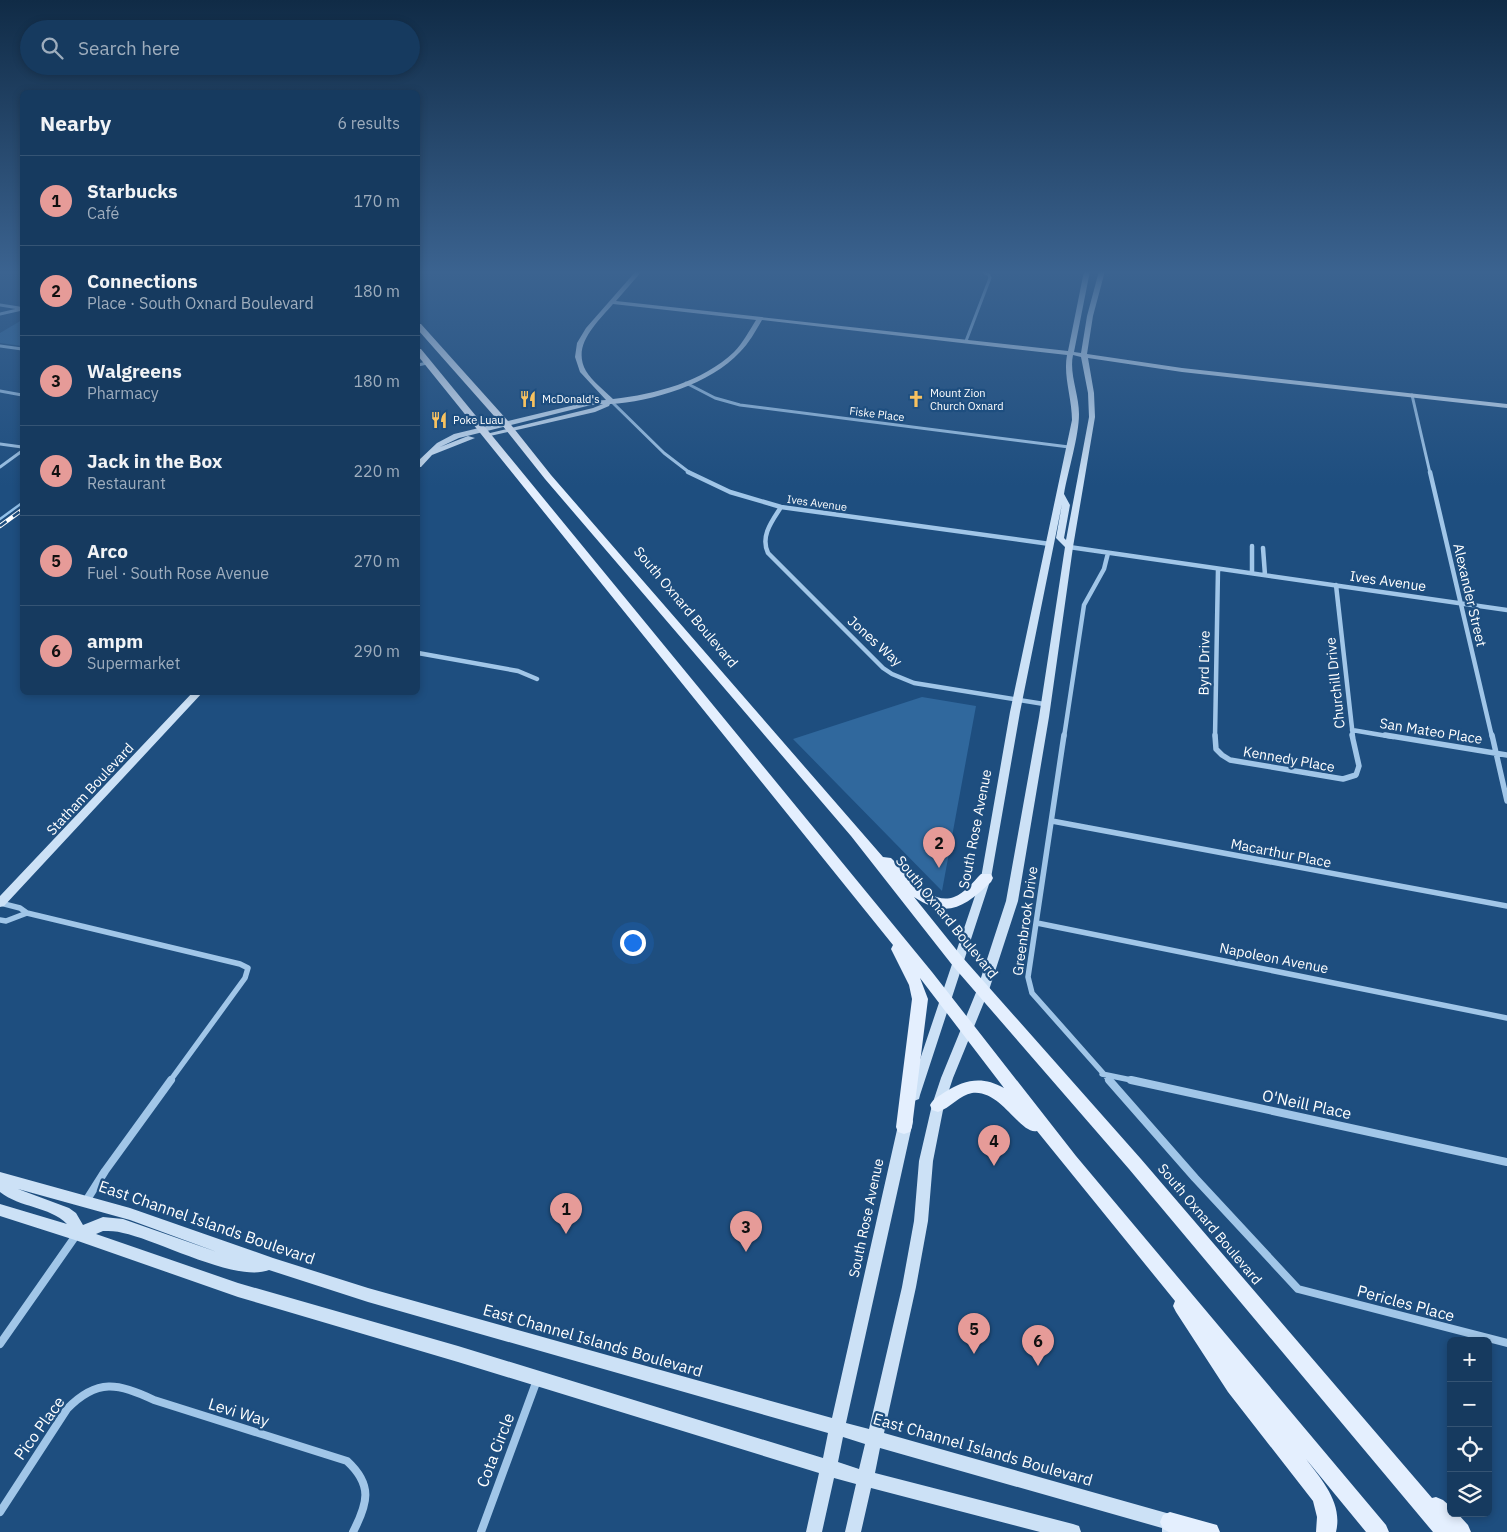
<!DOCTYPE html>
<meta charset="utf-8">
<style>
body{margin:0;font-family:"IBM Plex Sans",sans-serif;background:#234568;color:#f1f3f6}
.controls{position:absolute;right:15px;bottom:15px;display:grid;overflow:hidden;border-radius:8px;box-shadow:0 2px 8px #0003}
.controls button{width:45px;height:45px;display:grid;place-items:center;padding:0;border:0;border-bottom:1px solid #355474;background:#163a5f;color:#f1f3f6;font:25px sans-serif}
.you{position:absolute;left:632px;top:942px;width:18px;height:18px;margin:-12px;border:4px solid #fff;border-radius:50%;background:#1a73e8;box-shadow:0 0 0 8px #1a73e833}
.badge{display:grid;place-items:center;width:32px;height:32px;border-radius:50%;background:#e69b98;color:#111;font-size:16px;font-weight:700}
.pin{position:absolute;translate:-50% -41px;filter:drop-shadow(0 1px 2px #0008)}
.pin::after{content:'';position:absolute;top:26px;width:18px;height:15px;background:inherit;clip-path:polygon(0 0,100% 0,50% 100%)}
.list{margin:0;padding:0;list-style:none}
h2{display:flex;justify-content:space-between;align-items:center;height:65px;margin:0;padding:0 20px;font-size:21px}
h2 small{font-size:16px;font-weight:400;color:#9eadbd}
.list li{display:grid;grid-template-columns:32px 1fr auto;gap:15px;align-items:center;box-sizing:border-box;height:90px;padding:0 20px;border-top:1px solid #355474}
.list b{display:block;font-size:19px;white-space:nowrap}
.list p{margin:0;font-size:16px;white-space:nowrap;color:#9eadbd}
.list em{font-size:16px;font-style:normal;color:#9eadbd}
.icon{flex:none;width:28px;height:28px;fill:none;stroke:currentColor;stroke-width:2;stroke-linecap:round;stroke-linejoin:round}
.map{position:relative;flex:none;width:1507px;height:1532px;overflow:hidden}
.search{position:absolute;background:#163a5f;box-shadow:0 2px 8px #0003;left:20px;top:20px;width:400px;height:55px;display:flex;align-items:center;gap:12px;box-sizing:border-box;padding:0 18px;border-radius:28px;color:#9eadbd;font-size:19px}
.panel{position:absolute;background:#163a5f;box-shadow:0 2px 8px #0003;left:20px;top:90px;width:400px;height:605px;border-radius:8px}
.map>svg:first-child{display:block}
.green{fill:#30689d}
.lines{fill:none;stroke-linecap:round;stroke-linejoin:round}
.stream{stroke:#94c2ea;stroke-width:2.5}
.street-far3{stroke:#a1c6e8;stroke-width:3}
.street-far2{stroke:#a1c6e8;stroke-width:4.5}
.street-far1{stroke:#a1c6e8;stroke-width:5.5}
.street{stroke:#a1c6e8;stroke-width:8}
.secondary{fill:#cce1f6;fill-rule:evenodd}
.primary{fill:#e4effe;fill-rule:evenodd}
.rail-casing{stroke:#fff;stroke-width:4.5}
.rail{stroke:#1e4e7f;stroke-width:2.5;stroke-dasharray:8;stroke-linecap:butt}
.labels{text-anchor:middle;stroke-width:4.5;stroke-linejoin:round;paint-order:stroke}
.far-poi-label{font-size:11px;fill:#fff;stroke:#1e4e7f;text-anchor:start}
.far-street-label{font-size:11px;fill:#fff;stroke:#1e4e7f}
.street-label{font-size:14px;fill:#fff;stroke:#1e4e7f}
.near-street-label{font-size:16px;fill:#fff;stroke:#1e4e7f}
</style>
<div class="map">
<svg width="1507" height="1532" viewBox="0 0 1507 1532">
<rect width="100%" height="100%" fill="#1e4e7f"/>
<path class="green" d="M 22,320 L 22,346 L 0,343 L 0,333 Z
M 922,697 L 976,706 L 942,891 L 793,739 Z"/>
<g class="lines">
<path class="stream" d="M 0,519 L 22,503"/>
<path class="street-far3" d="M 19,271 L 22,272
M 0,305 L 19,308
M 0,314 L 22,309
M 966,341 L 990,278 L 989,275 L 981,271
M 0,346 L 22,349
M 418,365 L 427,363
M 686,383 L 715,398 L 740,405 L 1069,447
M 0,391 L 22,395
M 1412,395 L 1430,473
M 612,402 L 664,453 L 690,473
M 0,444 L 22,447
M 0,467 L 22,451"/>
<path class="street-far2" d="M 688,472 L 730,492 L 781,507 L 1050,544
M 1430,472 L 1492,737
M 781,507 C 772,521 760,536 768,553 L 883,668 L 892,674 L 914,683 L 1044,704
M 1252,546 L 1252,573
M 1069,547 L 1507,610
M 1263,548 L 1265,575
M 1336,585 L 1353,737
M 418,653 L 518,671 L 537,679
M 1352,730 L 1393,737
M 1064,737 L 1084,605 L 1104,569 L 1108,553
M 1215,737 L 1218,569"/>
<path class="street-far1" d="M 1064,735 L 1028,977 L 1032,993 L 1110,1081
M 1215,735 L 1216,749 L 1222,755 L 1230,760 L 1343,779 L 1356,775 L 1359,766 L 1352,735
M 1385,735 L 1507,755
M 1492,735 L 1507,801
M 1052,821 L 1507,906
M 0,903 L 20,908 L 27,913 L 240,964 L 248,968 L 245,978 L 170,1081
M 0,920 L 6,921 L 27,913
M 1037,923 L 1507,1018
M 1102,1074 L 1136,1081"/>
<path class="street" d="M 1109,1080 L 1195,1178 L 1298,1289 L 1507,1343
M 1131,1080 L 1507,1162
M 86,1201 L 105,1171 L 171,1080
M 0,1344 L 77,1234
M 0,1512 L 67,1409 C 97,1378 119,1383 154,1400 L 347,1461 C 373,1485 368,1503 353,1532
M 481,1532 L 537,1380"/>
<path class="secondary" d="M 636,271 L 642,271 L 616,301 L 1068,351 L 1084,271 L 1090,271 L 1074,352 L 1081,353 L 1087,316 L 1099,271 L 1105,271 L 1093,316 L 1087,354 L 1182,368 L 1507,404 L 1507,408 L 1182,372 L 1088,358 L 1094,393 L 1095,417 L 1073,547 L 1049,717 L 1018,901 L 989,990 L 953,1078 L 944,1105 L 933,1161 L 928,1221 L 916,1287 L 884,1433 L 1170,1514 L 1176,1516 L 1178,1522 L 1178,1532 L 1162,1532 L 1162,1528 L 880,1448 L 875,1473 L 1073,1524 L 1079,1526 L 1081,1532 L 1040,1532 L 871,1488 L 861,1532 L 845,1532 L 856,1484 L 834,1478 L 822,1532 L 806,1532 L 819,1473 L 458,1362 L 238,1297 L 78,1241 L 0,1216 L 0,1204 L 67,1224 C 49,1206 20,1208 0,1192 L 0,1172 L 130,1208 L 273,1258 L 368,1288 L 832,1418 L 899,1121 L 901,1117 L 906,1115 L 911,1117 L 913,1121 L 846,1423 L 869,1429 L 902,1287 L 914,1221 L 919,1161 L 932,1105 L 941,1078 L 977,990 L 1006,901 L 1039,717 L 1065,547 L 1056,538 L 1062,504 L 1020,712 L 991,878 L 920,1095 L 919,1099 L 914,1101 L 909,1099 L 908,1095 L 981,878 L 1010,712 L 1072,420 C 1072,398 1063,376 1067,355 L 762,320 C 755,332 749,343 740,352 C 711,384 651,402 610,404 L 609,406 L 595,412 L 490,436 L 486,434 L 593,408 L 603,404 L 591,405 L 459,438 L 440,447 L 468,436 L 475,438 L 432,455 L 421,467 L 418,467 L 418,461 L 437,443 L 454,434 L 591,401 L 606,400 L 580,372 L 575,357 L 577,343 L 586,328 ZM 613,304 L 756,320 C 749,331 743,343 734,352 C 702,382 656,394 613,399 C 605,391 592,381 586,371 C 571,345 598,322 613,304 ZM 1073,355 L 1081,357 L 1088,393 L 1089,417 L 1066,540 L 1064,538 L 1070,505 L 1064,494 C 1068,471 1079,436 1079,414 C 1079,394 1069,374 1073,355 ZM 18,1189 L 130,1220 L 217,1252 L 123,1219 L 103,1217 L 83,1225 L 76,1213 L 69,1208 ZM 103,1231 C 110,1231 116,1231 123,1233 C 158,1240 236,1283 269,1270 L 368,1302 L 828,1433 L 823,1458 L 458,1346 L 238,1283 L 96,1234 ZM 843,1437 L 865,1444 L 859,1469 L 838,1462 Z
M 193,692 L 203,692 L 4,906 L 0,907 L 0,896 Z"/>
<path class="primary" d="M 418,324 L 421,324 L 508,421 L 551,475 L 883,857 L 891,858 C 906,872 929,906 954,897 C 965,893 973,882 981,874 L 991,874 L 993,878 L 991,882 C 965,906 948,920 914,897 L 963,958 L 1141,1159 L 1432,1498 L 1436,1497 L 1443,1500 L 1451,1507 L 1451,1513 L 1457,1513 L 1468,1525 L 1471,1532 L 1433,1532 L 1129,1169 L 953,966 L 851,836 L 545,479 L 502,425 L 418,330 Z
M 418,349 L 421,349 L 932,972 L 1076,1156 L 1386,1525 L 1389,1532 L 1366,1532 L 1306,1459 C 1322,1480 1343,1503 1336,1532 L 1316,1532 L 1317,1517 L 1313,1501 L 1228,1392 L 1176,1312 L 1173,1306 L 1175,1301 L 1037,1131 C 1020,1135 1001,1089 972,1093 C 960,1095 950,1108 938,1112 L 932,1110 L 930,1105 C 933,1099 939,1096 945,1092 C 965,1079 983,1076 1004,1088 L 920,978 L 928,999 L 912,1127 L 910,1132 L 904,1134 L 898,1132 L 896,1127 L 912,999 L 909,985 L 891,949 L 893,945 L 418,356 Z
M 1170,1512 L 1217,1525 L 1220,1532 L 1169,1532 L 1163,1529 L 1160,1522 L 1163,1515 Z"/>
<g class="rail-casing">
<path id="rail" d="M 0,526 L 22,510"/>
</g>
<use href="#rail" class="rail"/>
</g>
<linearGradient id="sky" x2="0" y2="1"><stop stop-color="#102b46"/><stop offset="0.56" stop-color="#3b6390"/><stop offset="1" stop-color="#3b6390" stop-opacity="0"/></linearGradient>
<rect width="1507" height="486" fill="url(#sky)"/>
<defs>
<g id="restaurant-bare" transform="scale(1.35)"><path d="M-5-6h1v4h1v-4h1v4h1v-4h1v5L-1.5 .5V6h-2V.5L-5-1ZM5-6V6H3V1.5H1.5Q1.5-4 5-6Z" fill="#f8c260" stroke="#1e4e7f" stroke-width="2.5" paint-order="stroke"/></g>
<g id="church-bare" transform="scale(1.35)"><path d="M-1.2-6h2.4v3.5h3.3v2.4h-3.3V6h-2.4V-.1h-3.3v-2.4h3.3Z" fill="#f8c260" stroke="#1e4e7f" stroke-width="2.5" paint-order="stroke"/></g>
</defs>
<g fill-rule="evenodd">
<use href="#restaurant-bare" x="528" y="399"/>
<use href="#church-bare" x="916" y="399"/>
<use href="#restaurant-bare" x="439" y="420"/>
</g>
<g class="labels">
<g class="far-poi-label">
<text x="930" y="397">Mount Zion<tspan x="930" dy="13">Church Oxnard</tspan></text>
<text x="542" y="403">McDonald's</text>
<text x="453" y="424">Poke Luau</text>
</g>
<g class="far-street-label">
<text transform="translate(877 414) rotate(7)" y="4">Fiske Place</text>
<text transform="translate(817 503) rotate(8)" y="4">Ives Avenue</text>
</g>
<g class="street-label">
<text transform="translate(1388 581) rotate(8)" y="5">Ives Avenue</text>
<text transform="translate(1470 595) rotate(77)" y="5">Alexander Street</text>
<text transform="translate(686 607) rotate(50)" y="5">South Oxnard Boulevard</text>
<text transform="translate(875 641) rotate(42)" y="5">Jones Way</text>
<text transform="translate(1204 663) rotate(-89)" y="5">Byrd Drive</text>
<text transform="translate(1335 683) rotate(-96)" y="5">Churchill Drive</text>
<text transform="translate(1431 731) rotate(9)" y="5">San Mateo Place</text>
<text transform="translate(1289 759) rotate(10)" y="5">Kennedy Place</text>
<text transform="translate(90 789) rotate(-47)" y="5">Statham Boulevard</text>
<text transform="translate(975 829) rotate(-79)" y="5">South Rose Avenue</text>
<text transform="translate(1281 853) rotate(11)" y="5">Macarthur Place</text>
<text transform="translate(947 917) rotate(51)" y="5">South Oxnard Boulevard</text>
<text transform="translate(1025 921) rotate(-82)" y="5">Greenbrook Drive</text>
<text transform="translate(1274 958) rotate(11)" y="5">Napoleon Avenue</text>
<text transform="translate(866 1218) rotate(-78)" y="5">South Rose Avenue</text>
<text transform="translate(1210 1224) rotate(50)" y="5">South Oxnard Boulevard</text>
</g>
<g class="near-street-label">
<text transform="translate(1307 1104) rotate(12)" y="6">O'Neill Place</text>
<text transform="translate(207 1222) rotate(19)" y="6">East Channel Islands Boulevard</text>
<text transform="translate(1406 1303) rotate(15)" y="6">Pericles Place</text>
<text transform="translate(593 1340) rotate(16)" y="6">East Channel Islands Boulevard</text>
<text transform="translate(239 1412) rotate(17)" y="6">Levi Way</text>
<text transform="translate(39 1428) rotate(-54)" y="6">Pico Place</text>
<text transform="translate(983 1449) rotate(16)" y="6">East Channel Islands Boulevard</text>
<text transform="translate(495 1450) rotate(-69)" y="6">Cota Circle</text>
</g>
</g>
</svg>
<div class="controls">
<button>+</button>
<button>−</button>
<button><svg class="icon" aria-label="locate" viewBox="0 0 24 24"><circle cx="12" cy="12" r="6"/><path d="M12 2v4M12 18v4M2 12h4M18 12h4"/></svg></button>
<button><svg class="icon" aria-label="layers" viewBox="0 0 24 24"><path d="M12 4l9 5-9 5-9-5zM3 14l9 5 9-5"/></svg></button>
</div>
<div class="you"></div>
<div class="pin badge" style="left:566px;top:1234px">1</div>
<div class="pin badge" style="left:939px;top:868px">2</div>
<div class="pin badge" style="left:746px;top:1252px">3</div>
<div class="pin badge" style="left:994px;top:1166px">4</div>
<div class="pin badge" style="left:974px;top:1354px">5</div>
<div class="pin badge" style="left:1038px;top:1366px">6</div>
<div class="search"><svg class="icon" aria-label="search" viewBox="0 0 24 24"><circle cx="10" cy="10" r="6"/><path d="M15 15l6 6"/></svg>Search here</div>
<section class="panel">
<h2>Nearby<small>6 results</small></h2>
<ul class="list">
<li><span class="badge">1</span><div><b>Starbucks</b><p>Café</p></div><em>170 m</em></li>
<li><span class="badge">2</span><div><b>Connections</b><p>Place · South Oxnard Boulevard</p></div><em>180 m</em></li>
<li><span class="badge">3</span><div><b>Walgreens</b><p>Pharmacy</p></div><em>180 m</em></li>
<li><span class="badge">4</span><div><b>Jack in the Box</b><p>Restaurant</p></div><em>220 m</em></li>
<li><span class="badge">5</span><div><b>Arco</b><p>Fuel · South Rose Avenue</p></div><em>270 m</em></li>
<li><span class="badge">6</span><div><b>ampm</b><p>Supermarket</p></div><em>290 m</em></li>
</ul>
</section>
</div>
